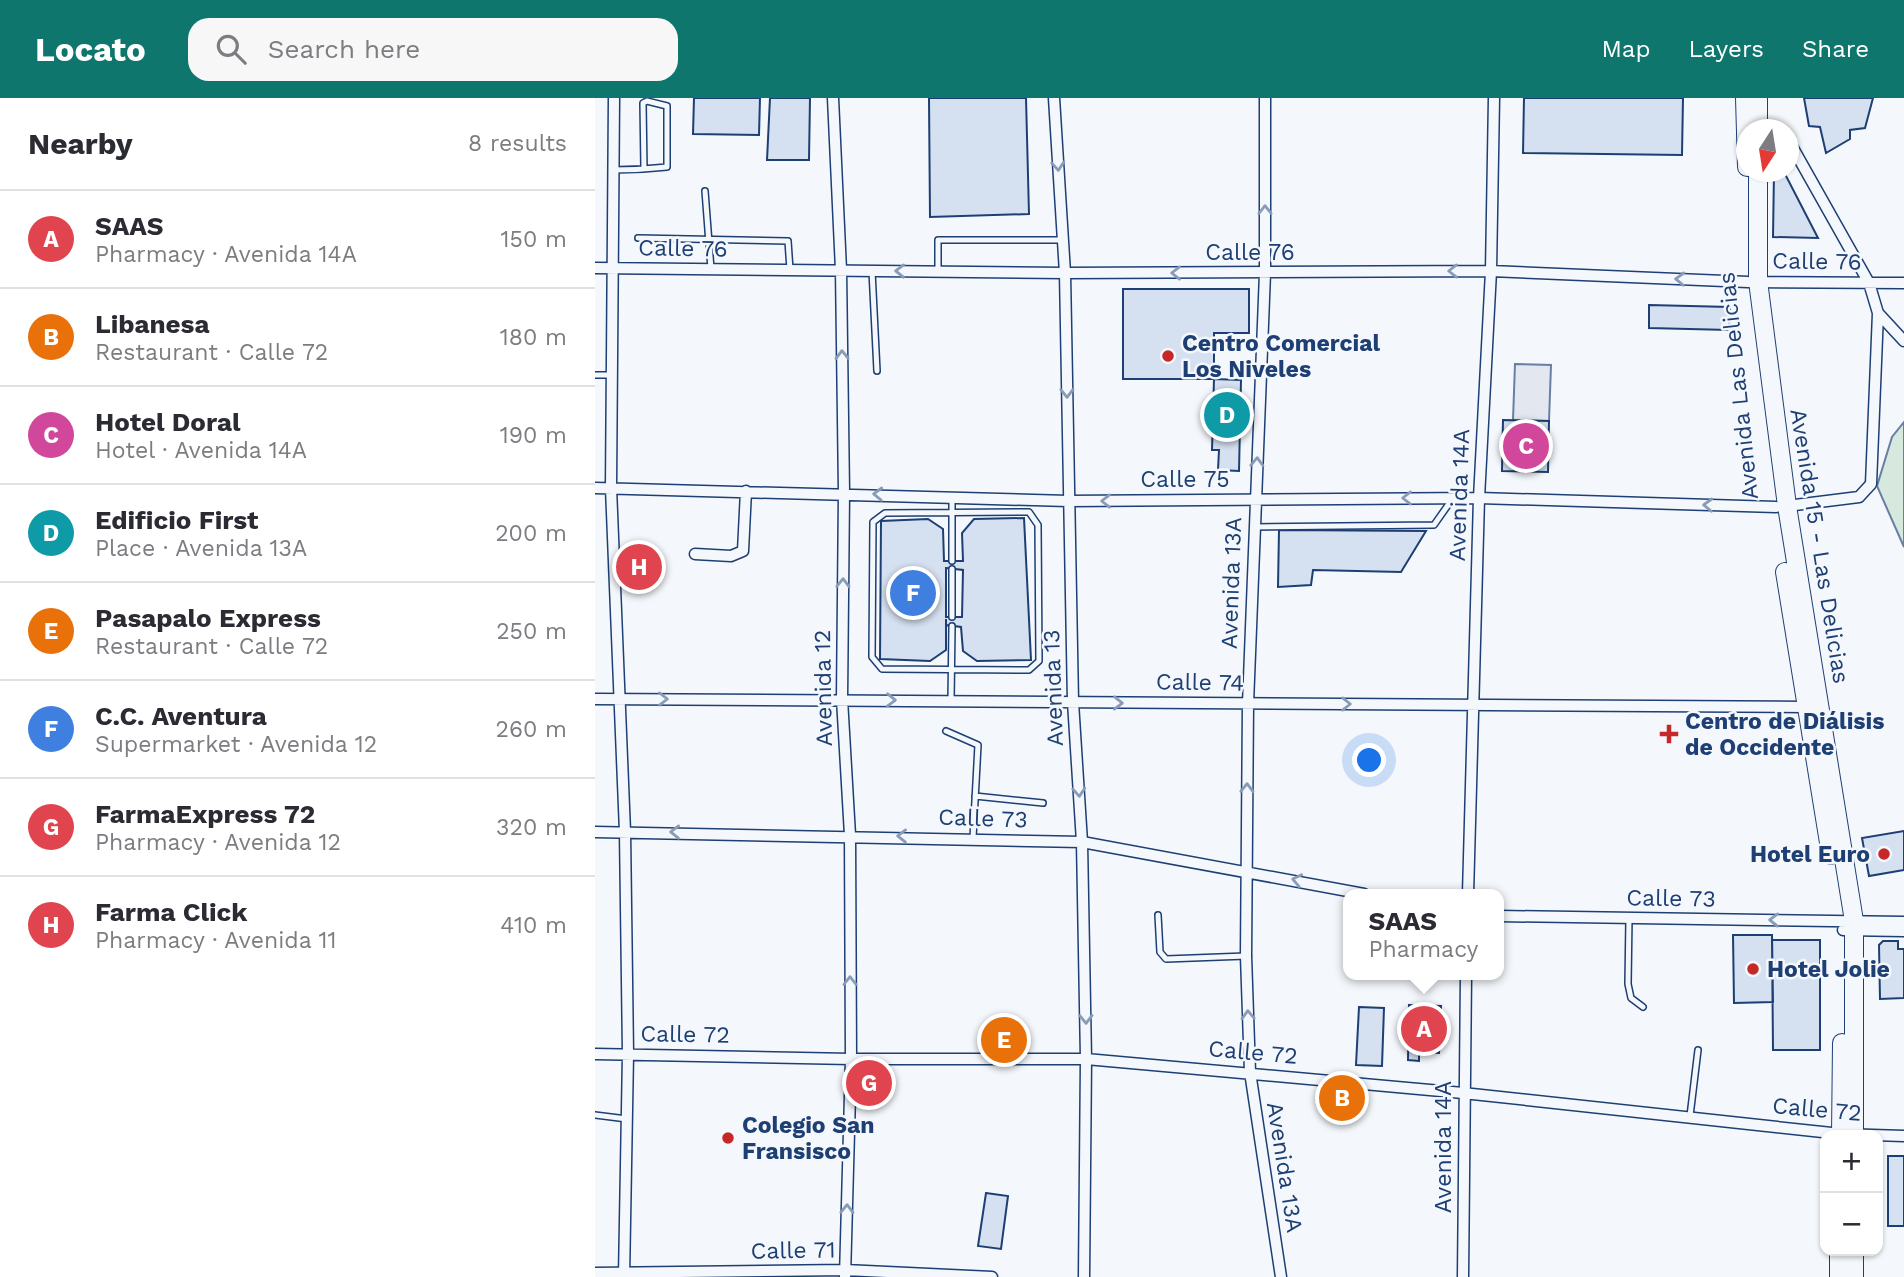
<!DOCTYPE html>
<meta charset="utf-8">
<style>
body{margin:0;font-family:"Work Sans",sans-serif;background:#f7f7f7;color:#2b2b33}
.controls{position:absolute;right:21px;bottom:21px;display:grid;overflow:hidden;border-radius:14px;box-shadow:0 2px 5px #0004}
.controls button{width:63px;height:63px;display:grid;place-items:center;padding:0;border:0;border-bottom:2px solid #e1e1e2;background:#fff;color:#2b2b33;font:35px sans-serif}
.compass{position:absolute;left:1141px;top:21px;width:63px;height:63px;border-radius:50%;background:#fff;box-shadow:0 2px 5px #0004;rotate:192deg}
.you{position:absolute;left:775px;top:663px;width:24px;height:24px;margin:-18px;border:5px solid #fff;border-radius:50%;background:#1a73e8;box-shadow:0 0 0 10px #1a73e833}
.badge{display:grid;place-items:center;width:46px;height:46px;border-radius:50%;background:#0f766e;color:#fff;font-size:23px;font-weight:700}
.pin{position:absolute;translate:-50% -50%;border:4px solid #fff;box-shadow:0 2px 7px #0006}
.popup{position:absolute;left:748px;top:791px;width:161px;height:91px;box-sizing:border-box;display:grid;place-content:center;border-radius:14px;background:#fff;filter:drop-shadow(0 2px 5px #0005);font-size:23px;white-space:nowrap;color:#7c7c81}
.popup b{font-size:26px;color:#2b2b33}
.popup::after{content:'';position:absolute;left:50%;top:100%;margin-left:-14px;border:14px solid transparent;border-top-color:#fff}
.list{margin:0;padding:0;list-style:none}
h2{display:flex;justify-content:space-between;align-items:center;height:91px;margin:0;padding:0 28px;font-size:30px}
h2 small{font-size:23px;font-weight:400;color:#7c7c81}
.list li{display:grid;grid-template-columns:46px 1fr auto;gap:21px;align-items:center;box-sizing:border-box;height:98px;padding:0 28px;border-top:2px solid #e1e1e2}
.list b{display:block;font-size:26px;white-space:nowrap}
.list p{margin:0;font-size:23px;white-space:nowrap;color:#7c7c81}
.list em{font-size:23px;font-style:normal;color:#7c7c81}
.icon{flex:none;width:38px;height:38px;fill:none;stroke:currentColor;stroke-width:2;stroke-linecap:round;stroke-linejoin:round}
.map{position:relative;flex:none;width:1309px;height:1179px;overflow:hidden}
header{display:flex;align-items:center;gap:42px;box-sizing:border-box;height:98px;padding:0 35px;background:#0f766e;color:#fff}
header strong{font-size:33px}
nav{display:flex;gap:38px;margin-inline-start:auto;font-size:24px}
.search{width:490px;height:63px;background:#f7f7f7;display:flex;align-items:center;gap:18px;box-sizing:border-box;padding:0 24px;border-radius:21px;color:#7c7c81;font-size:26px}
main{display:flex}
aside{flex:1;background:#fff}
.map>svg:first-child{display:block}
.green{fill:#d7e8df;stroke:#687fa3;stroke-width:2}
.parking{fill:#e3e8f0;stroke:#687fa3;stroke-width:2}
.building{fill:#d5e0f0;stroke:#1d3f73;stroke-width:2;fill-rule:evenodd}
.lines{fill:none;stroke-linecap:round;stroke-linejoin:round}
.lane-casing{stroke:#1d3f73;stroke-width:8}
.street-casing{stroke:#1d3f73;stroke-width:13}
.primary-casing{stroke:#1d3f73;stroke-width:20}
.lane{stroke:#f4f7fb;stroke-width:5}
.street{stroke:#f4f7fb;stroke-width:10}
.primary{stroke:#f4f7fb;stroke-width:18}
.oneway{stroke:#889bb7}
.poi-dot{fill:#c62828;stroke:#f4f7fb;stroke-width:2.5}
.labels{text-anchor:middle;stroke-width:5;stroke-linejoin:round;paint-order:stroke}
.street-label{font-size:23px;fill:#1d3f73;stroke:#f4f7fb}
.poi-label{font-size:23px;font-weight:bold;fill:#1d3f73;stroke:#f4f7fb;text-anchor:start}
</style>
<header>
<strong>Locato</strong>
<div class="search"><svg class="icon" aria-label="search" viewBox="0 0 24 24"><circle cx="10" cy="10" r="6"/><path d="M15 15l6 6"/></svg>Search here</div>
<nav><a>Map</a><a>Layers</a><a>Share</a></nav>
</header>
<main>
<aside>
<h2>Nearby<small>8 results</small></h2>
<ul class="list">
<li><span class="badge" style="background:#e0444e">A</span><div><b>SAAS</b><p>Pharmacy · Avenida 14A</p></div><em>150 m</em></li>
<li><span class="badge" style="background:#e8710a">B</span><div><b>Libanesa</b><p>Restaurant · Calle 72</p></div><em>180 m</em></li>
<li><span class="badge" style="background:#d1479c">C</span><div><b>Hotel Doral</b><p>Hotel · Avenida 14A</p></div><em>190 m</em></li>
<li><span class="badge" style="background:#0f9aa8">D</span><div><b>Edificio First</b><p>Place · Avenida 13A</p></div><em>200 m</em></li>
<li><span class="badge" style="background:#e8710a">E</span><div><b>Pasapalo Express</b><p>Restaurant · Calle 72</p></div><em>250 m</em></li>
<li><span class="badge" style="background:#3f7fe0">F</span><div><b>C.C. Aventura</b><p>Supermarket · Avenida 12</p></div><em>260 m</em></li>
<li><span class="badge" style="background:#e0444e">G</span><div><b>FarmaExpress 72</b><p>Pharmacy · Avenida 12</p></div><em>320 m</em></li>
<li><span class="badge" style="background:#e0444e">H</span><div><b>Farma Click</b><p>Pharmacy · Avenida 11</p></div><em>410 m</em></li>
</ul>
</aside>
<div class="map">
<svg width="1309" height="1179" viewBox="0 0 1309 1179">
<rect width="100%" height="100%" fill="#f4f7fb"/>
<path class="green" d="M 1309,324 L 1309,449 L 1282,388 L 1297,339 Z"/>
<path class="parking" d="M 920,266 L 956,267 L 954,323 L 918,322 Z"/>
<path class="building" d="M 99,0 L 165,0 L 164,37 L 98,36 Z
M 175,0 L 215,0 L 214,62 L 172,62 Z
M 334,0 L 431,0 L 434,116 L 335,119 Z
M 929,0 L 1088,0 L 1087,57 L 928,55 Z
M 1209,0 L 1278,0 L 1270,30 L 1255,32 L 1255,41 L 1231,55 L 1225,29 L 1214,28 Z
M 1179,74 L 1189,74 L 1223,140 L 1178,139 Z
M 528,191 L 654,191 L 654,235 L 619,235 L 619,281 L 528,281 Z
M 1054,207 L 1135,209 L 1134,232 L 1054,230 Z
M 619,281 L 646,282 L 644,373 L 623,372 L 624,352 L 617,352 Z
M 908,322 L 954,323 L 953,374 L 907,373 Z
M 429,420 L 436,562 L 382,563 L 368,553 L 366,529 L 351,527 L 351,521 L 351,552 L 335,563 L 285,561 L 286,423 L 333,421 L 348,431 L 349,463 L 368,463 L 367,435 L 379,421 ZM 351,470 L 368,472 L 367,519 L 351,519 Z
M 684,432 L 831,433 L 806,474 L 718,472 L 716,487 L 683,489 Z
M 1309,733 L 1309,772 L 1274,778 L 1267,740 Z
M 1138,837 L 1177,837 L 1178,904 L 1139,905 Z
M 1177,842 L 1225,842 L 1225,952 L 1178,952 Z
M 1288,843 L 1303,843 L 1303,851 L 1309,851 L 1309,900 L 1285,901 L 1284,847 Z
M 814,907 L 846,908 L 844,955 L 824,954 L 824,963 L 813,962 Z
M 764,909 L 789,910 L 787,968 L 761,967 Z
M 1293,1058 L 1309,1058 L 1309,1128 L 1293,1128 Z
M 391,1095 L 413,1098 L 406,1151 L 383,1148 Z"/>
<g class="lines">
<g class="lane-casing">
<path id="lane" d="M 17,72 C 36,72 54,71 72,69 L 72,8 L 52,3 L 48,5 L 49,71
M 110,93 L 116,171
M 43,140 L 193,143 L 195,172
M 277,173 L 282,273
M 343,173 L 343,142 L 468,142
M 0,277 L 16,277
M 357,399 L 357,463
M 434,414 L 443,427 L 444,563 L 434,572 L 287,571 L 277,559 L 278,424 L 290,415 Z
M 660,429 L 839,427 L 858,400
M 357,519 L 357,471
M 356,603 L 357,528
M 351,633 L 383,647 L 378,740
M 380,698 L 448,705
M 563,817 L 565,854 L 571,861 L 651,858
M 1034,820 L 1033,886 L 1036,900 L 1048,909
M 0,1017 L 32,1021
M 1095,1018 L 1103,952"/>
</g>
<g class="street-casing">
<path id="street" d="M 19,0 L 16,390 L 30,734 L 33,956 L 29,1179
M 238,0 L 246,172 L 249,395 L 247,601 L 255,737 L 256,961 L 250,1179
M 459,0 L 470,175 L 478,604 L 487,744 L 491,961 L 489,1179
M 670,0 L 670,175 L 653,606 L 651,858 L 655,974 L 686,1179
M 0,170 L 470,175 L 896,173 L 1153,184 L 1309,185
M 1283,215 L 1309,243
M 0,390 L 473,403 L 884,400 L 1181,409
M 1192,408 L 1264,399 L 1276,386 L 1283,215 L 1274,185 L 1194,43
M 100,456 L 136,458 L 148,453 L 151,393
M 0,601 L 1210,609
M 0,734 L 487,744 L 769,796
M 873,796 L 884,400 L 896,173 L 899,0
M 904,818 L 1309,824
M 1248,832 L 1309,833
M 0,956 L 256,961 L 491,961 L 868,995 L 1246,1036 L 1309,1038
M 0,1175 L 250,1172 L 397,1179
M 868,1179 L 871,877"/>
</g>
<g class="primary-casing">
<path id="primary" d="M 1150,0 L 1152,69
M 1163,32 L 1163,0
M 1163,74 L 1163,183 L 1192,408 L 1259,823 L 1259,1037
M 1190,474 L 1236,757
M 1246,1037 L 1247,945
M 1259,1153 L 1259,1179
M 1244,1179 L 1244,1153"/>
</g>
<use href="#lane" class="lane"/>
<use href="#street" class="street"/>
<use href="#primary" class="primary"/>
</g>
<defs><path id="oneway-chevron" d="M-2-3.5L2.5 0L-2 3.5" fill="none" stroke-width="1.6" stroke-linecap="round" stroke-linejoin="round" transform="scale(1.75)"/></defs>
<g class="oneway">
<use href="#oneway-chevron" transform="translate(463 68) rotate(86)"/>
<use href="#oneway-chevron" transform="translate(670 112) rotate(-90)"/>
<use href="#oneway-chevron" transform="translate(305 173) rotate(-179)"/>
<use href="#oneway-chevron" transform="translate(858 173) rotate(180)"/>
<use href="#oneway-chevron" transform="translate(581 175) rotate(180)"/>
<use href="#oneway-chevron" transform="translate(1085 181) rotate(-178)"/>
<use href="#oneway-chevron" transform="translate(247 257) rotate(-91)"/>
<use href="#oneway-chevron" transform="translate(472 295) rotate(89)"/>
<use href="#oneway-chevron" transform="translate(662 364) rotate(-88)"/>
<use href="#oneway-chevron" transform="translate(283 396) rotate(-178)"/>
<use href="#oneway-chevron" transform="translate(812 400) rotate(180)"/>
<use href="#oneway-chevron" transform="translate(511 403) rotate(180)"/>
<use href="#oneway-chevron" transform="translate(1113 407) rotate(-178)"/>
<use href="#oneway-chevron" transform="translate(248 485) rotate(-89)"/>
<use href="#oneway-chevron" transform="translate(68 601)"/>
<use href="#oneway-chevron" transform="translate(296 602) rotate(1)"/>
<use href="#oneway-chevron" transform="translate(523 605) rotate(1)"/>
<use href="#oneway-chevron" transform="translate(751 606)"/>
<use href="#oneway-chevron" transform="translate(652 690) rotate(-89)"/>
<use href="#oneway-chevron" transform="translate(484 694) rotate(86)"/>
<use href="#oneway-chevron" transform="translate(80 734) rotate(-179)"/>
<use href="#oneway-chevron" transform="translate(307 738) rotate(-179)"/>
<use href="#oneway-chevron" transform="translate(702 782) rotate(-168)"/>
<use href="#oneway-chevron" transform="translate(1179 822) rotate(-179)"/>
<use href="#oneway-chevron" transform="translate(255 883) rotate(-90)"/>
<use href="#oneway-chevron" transform="translate(653 917) rotate(-92)"/>
<use href="#oneway-chevron" transform="translate(491 921) rotate(89)"/>
<use href="#oneway-chevron" transform="translate(252 1111) rotate(-89)"/>
</g>
<g class="poi-dot">
<circle cx="573" cy="258" r="7"/>
<path d="M1070.5 625.5h7v7h7v7h-7v7h-7v-7h-7v-7h7z"/>
<circle cx="1289" cy="756" r="7"/>
<circle cx="1158" cy="871" r="7"/>
<circle cx="133" cy="1040" r="7"/>
</g>
<g class="labels">
<g class="street-label">
<text transform="translate(88 150) rotate(1)" y="8">Calle 76</text>
<text x="655" y="162">Calle 76</text>
<text transform="translate(1222 163) rotate(1)" y="8">Calle 76</text>
<text transform="translate(1143 288) rotate(-96)" y="8">Avenida Las Delicias</text>
<text x="590" y="389">Calle 75</text>
<text transform="translate(864 397) rotate(-88)" y="8">Avenida 14A</text>
<text transform="translate(1225 448) rotate(81)" y="8">Avenida 15 - Las Delicias</text>
<text transform="translate(636 485) rotate(-88)" y="8">Avenida 13A</text>
<text transform="translate(605 584) rotate(1)" y="8">Calle 74</text>
<text transform="translate(228 590) rotate(-91)" y="8">Avenida 12</text>
<text transform="translate(458 590) rotate(-92)" y="8">Avenida 13</text>
<text transform="translate(388 720) rotate(2)" y="8">Calle 73</text>
<text transform="translate(1076 800) rotate(1)" y="8">Calle 73</text>
<text transform="translate(90 936) rotate(1)" y="8">Calle 72</text>
<text transform="translate(658 954) rotate(5)" y="8">Calle 72</text>
<text transform="translate(1222 1011) rotate(5)" y="8">Calle 72</text>
<text transform="translate(848 1049) rotate(-90)" y="8">Avenida 14A</text>
<text transform="translate(690 1069) rotate(81)" y="8">Avenida 13A</text>
<text transform="translate(198 1152) rotate(-1)" y="8">Calle 71</text>
</g>
<g class="poi-label">
<text x="587" y="253">Centro Comercial<tspan x="587" dy="26">Los Niveles</tspan></text>
<text x="1090" y="631">Centro de Diálisis<tspan x="1090" dy="26">de Occidente</tspan></text>
<text x="1275" y="764" text-anchor="end">Hotel Euro</text>
<text x="1172" y="879">Hotel Jolie</text>
<text x="147" y="1035">Colegio San<tspan x="147" dy="26">Fransisco</tspan></text>
</g>
</g>
</svg>
<div class="controls">
<button>+</button>
<button>−</button>
</div>
<svg class="compass" viewBox="-18 -18 36 36"><path d="M0-13l5 13h-10z" fill="#e53935"/><path d="M0 13l5-13h-10z" fill="#7c7c81"/></svg>
<div class="you"></div>
<div class="pin badge" style="left:829px;top:931px;background:#e0444e">A</div>
<div class="popup"><b>SAAS</b>Pharmacy</div>
<div class="pin badge" style="left:747px;top:1000px;background:#e8710a">B</div>
<div class="pin badge" style="left:931px;top:348px;background:#d1479c">C</div>
<div class="pin badge" style="left:632px;top:317px;background:#0f9aa8">D</div>
<div class="pin badge" style="left:409px;top:942px;background:#e8710a">E</div>
<div class="pin badge" style="left:318px;top:495px;background:#3f7fe0">F</div>
<div class="pin badge" style="left:274px;top:985px;background:#e0444e">G</div>
<div class="pin badge" style="left:44px;top:469px;background:#e0444e">H</div>
</div>
</main>
